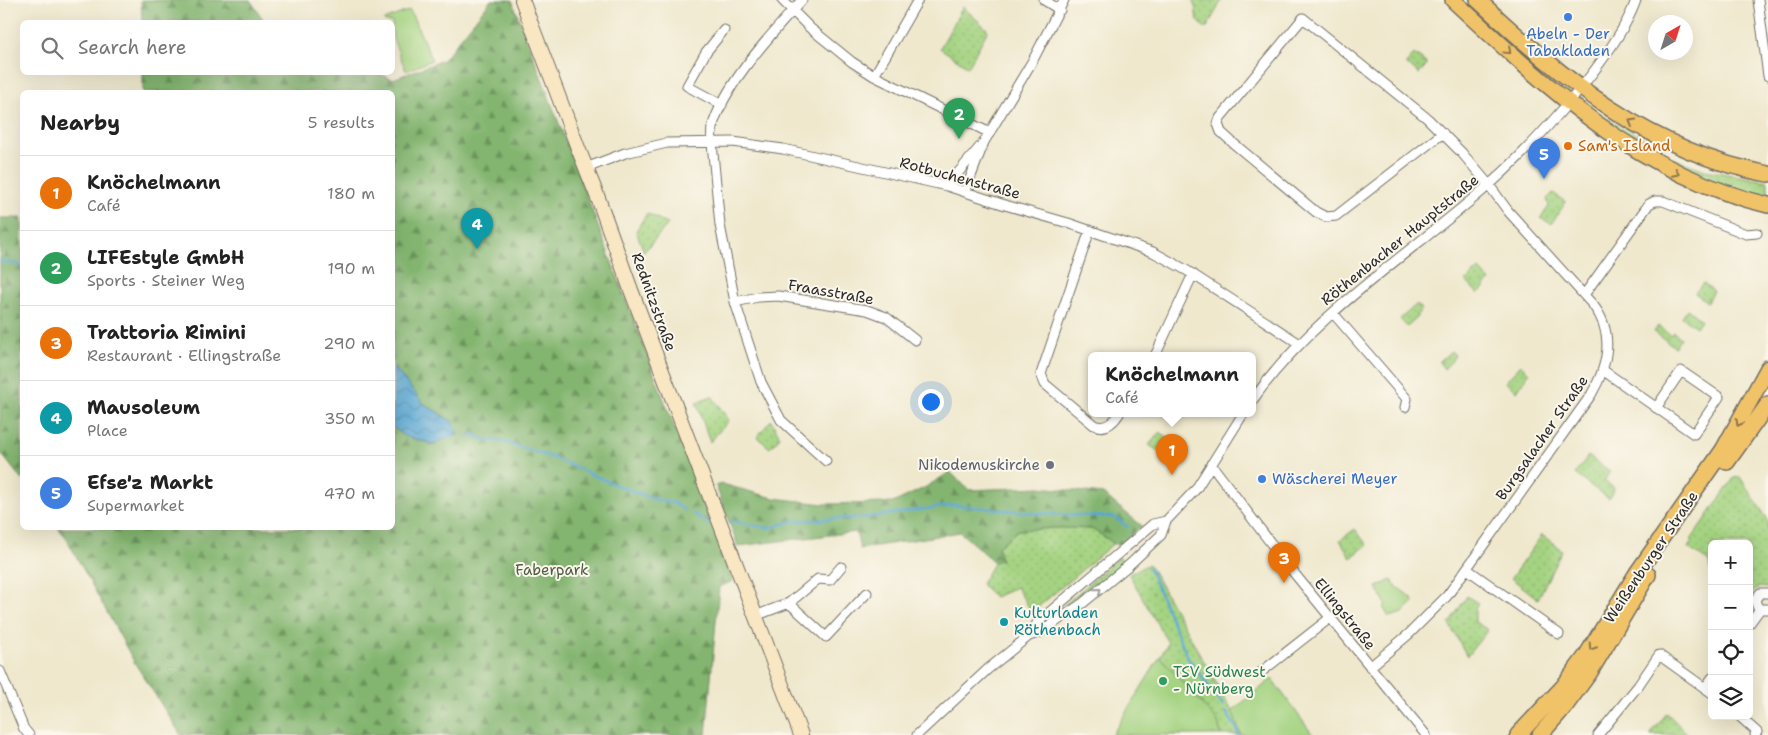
<!DOCTYPE html>
<meta charset="utf-8">
<style>
body{margin:0;font-family:"Shantell Sans",sans-serif;background:#f6f6f6;color:#222}
.controls{position:absolute;right:15px;bottom:15px;display:grid;overflow:hidden;border-radius:8px;box-shadow:0 5px 20px #0002}
.controls button{width:45px;height:45px;display:grid;place-items:center;padding:0;border:0;border-bottom:1px solid #e0e0e0;background:#fff;color:#222;font:25px sans-serif}
.compass{position:absolute;left:1648px;top:15px;width:45px;height:45px;border-radius:50%;background:#fff;box-shadow:0 5px 20px #0002;rotate:39deg}
.you{position:absolute;left:930px;top:401px;width:18px;height:18px;margin:-12px;border:4px solid #fff;border-radius:50%;background:#1a73e8;box-shadow:0 0 0 8px #1a73e833}
.badge{display:grid;place-items:center;width:32px;height:32px;border-radius:50%;background:#1a73e8;color:#fff;font-size:16px;font-weight:700}
.pin{position:absolute;translate:-50% -41px;filter:drop-shadow(0 1px 2px #0008)}
.pin::after{content:'';position:absolute;top:26px;width:18px;height:15px;background:inherit;clip-path:polygon(0 0,100% 0,50% 100%)}
.popup{position:absolute;left:1088px;top:352px;width:168px;height:65px;box-sizing:border-box;display:grid;place-content:center;border-radius:8px;background:#fff;filter:drop-shadow(0 1px 4px #0005);font-size:16px;white-space:nowrap;color:#767676}
.popup b{font-size:19px;color:#222}
.popup::after{content:'';position:absolute;left:50%;top:100%;margin-left:-10px;border:10px solid transparent;border-top-color:#fff}
.list{margin:0;padding:0;list-style:none}
h2{display:flex;justify-content:space-between;align-items:center;height:65px;margin:0;padding:0 20px;font-size:21px}
h2 small{font-size:16px;font-weight:400;color:#767676}
.list li{display:grid;grid-template-columns:32px 1fr auto;gap:15px;align-items:center;box-sizing:border-box;height:75px;padding:0 20px;border-top:1px solid #e0e0e0}
.list b{display:block;font-size:19px;white-space:nowrap}
.list p{margin:0;font-size:16px;white-space:nowrap;color:#767676}
.list em{font-size:16px;font-style:normal;color:#767676}
.icon{flex:none;width:28px;height:28px;fill:none;stroke:currentColor;stroke-width:2;stroke-linecap:round;stroke-linejoin:round}
.map{position:relative;flex:none;width:1768px;height:735px;overflow:hidden}
.search{position:absolute;background:#fff;box-shadow:0 5px 20px #0002;left:20px;top:20px;width:375px;height:55px;display:flex;align-items:center;gap:12px;box-sizing:border-box;padding:0 18px;border-radius:8px;color:#767676;font-size:19px}
.panel{position:absolute;background:#fff;box-shadow:0 5px 20px #0002;left:20px;top:90px;width:375px;height:440px;border-radius:8px}
.map>svg:first-child{display:block}
.grass{fill:url(#grass-dots);stroke:#687f56}
.forest{fill:url(#forest-firs);stroke:#57704d}
.garden{fill:#a4d381;stroke:#687f56}
.water{fill:url(#water-waves);stroke:#42697f}
.lines{fill:none;stroke-linecap:round;stroke-linejoin:round}
.stream{stroke:#5aa7d3;stroke-width:2.5}
.minor-casing{stroke:#706d64;stroke-width:11}
.secondary-casing{stroke:#706d64;stroke-width:16}
.primary-casing{stroke:#706d64;stroke-width:18}
.minor{stroke:#fff;stroke-width:9}
.secondary{stroke:#f9e7c3;stroke-width:14}
.primary{stroke:#f1c369;stroke-width:15}
.oneway{stroke:#8e774a}
.oneway2{stroke:#a0a0a0}
.shop-dot{fill:#3f7fe0;stroke:#fbf7ec;stroke-width:2}
.food-dot{fill:#e8710a;stroke:#fbf7ec;stroke-width:2}
.worship-dot{fill:#6b7280;stroke:#fbf7ec;stroke-width:2}
.culture-dot{fill:#0f9aa8;stroke:#fbf7ec;stroke-width:2}
.leisure-dot{fill:#2e9e5b;stroke:#fbf7ec;stroke-width:2}
.labels{text-anchor:middle;stroke-width:4;stroke-linejoin:round;paint-order:stroke}
.shop-label{font-size:15px;fill:#366cbe;stroke:#fbf7ec}
.food-label{font-size:15px;fill:#c56008;stroke:#fbf7ec;text-anchor:start}
.street-label{font-size:15px;fill:#2b2b2b;stroke:#fbf7ec}
.worship-label{font-size:15px;fill:#5b616d;stroke:#fbf7ec;text-anchor:end}
.park-label{font-size:15px;fill:#4f5d45;stroke:#fbf7ec}
.culture-label{font-size:15px;fill:#0d838f;stroke:#fbf7ec;text-anchor:start}
.leisure-label{font-size:15px;fill:#27864d;stroke:#fbf7ec;text-anchor:start}
</style>
<div class="map">
<svg width="1768" height="735" viewBox="0 0 1768 735">
<defs>
<pattern id="grass-dots" width="8" height="8" patternUnits="userSpaceOnUse" patternTransform="scale(1.25)"><rect width="8" height="8" fill="#a4d381"/><path d="M2 2h.1M6 6h.1" fill="none" stroke="#8db570" stroke-width="1.8" stroke-linecap="round"/></pattern>
<pattern id="forest-firs" width="22" height="20" patternUnits="userSpaceOnUse" patternTransform="scale(1.25)"><rect width="22" height="20" fill="#83b56f"/><path d="M5 1l3.5 6h-7zM16 11l3.5 6h-7z" fill="#6b935b"/></pattern>
<pattern id="water-waves" width="16" height="10" patternUnits="userSpaceOnUse" patternTransform="scale(1.25)"><rect width="16" height="10" fill="#5aa7d3"/><path d="M0 5q4-4 8 0t8 0" fill="none" stroke="#4b88ab"/></pattern>
</defs>
<rect width="100%" height="100%" fill="#fbf7ec"/>
<filter id="ink" filterUnits="userSpaceOnUse"><feTurbulence type="fractalNoise" baseFrequency=".02" numOctaves="2"/><feDisplacementMap in="SourceGraphic" scale="10" xChannelSelector="R" yChannelSelector="G"/><feConvolveMatrix kernelMatrix="1 2 1 2 8 2 1 2 1" color-interpolation-filters="sRGB"/></filter>
<filter id="wash" filterUnits="userSpaceOnUse"><feTurbulence type="fractalNoise" baseFrequency=".0096" numOctaves="4" result="noise"/><feDisplacementMap in="SourceGraphic" scale="20" xChannelSelector="R" yChannelSelector="G"/><feGaussianBlur stdDeviation="1.12" result="paint"/><feColorMatrix in="noise" values="0 0 0 0 0 0 0 0 0 0 0 0 0 0 0 0 0 1.4 0 .05"/><feComposite in="paint" operator="in"/></filter>
<g filter="url(#wash)">
<rect width="100%" height="100%" fill="#efe8cd"/>
<path class="grass" d="M 1194,0 L 1222,0 L 1206,29 L 1197,20 Z
M 963,7 L 988,30 L 968,67 L 940,48 Z
M 1414,54 L 1427,64 L 1419,74 L 1406,64 Z
M 1598,113 L 1654,144 L 1645,151 L 1595,117 Z
M 1664,155 L 1705,170 L 1768,181 L 1768,196 L 1726,187 L 1706,181 L 1662,156 Z
M 1553,193 L 1566,202 L 1551,224 L 1541,218 L 1549,206 L 1547,199 Z
M 647,213 L 668,224 L 644,252 L 636,231 Z
M 1479,269 L 1490,281 L 1478,294 L 1466,281 Z
M 1703,283 L 1714,291 L 1707,302 L 1695,293 Z
M 1417,304 L 1422,310 L 1416,315 L 1418,317 L 1407,327 L 1400,319 Z
M 1687,309 L 1701,320 L 1696,327 L 1682,317 Z
M 1658,326 L 1671,335 L 1673,332 L 1681,338 L 1675,347 L 1654,332 Z
M 1451,351 L 1455,355 L 1451,362 L 1444,369 L 1439,362 Z
M 1521,365 L 1529,373 L 1517,391 L 1505,382 Z
M 712,396 L 729,420 L 710,442 L 696,402 Z
M 771,420 L 780,437 L 770,448 L 757,437 Z
M 1160,432 L 1171,441 L 1161,453 L 1149,445 Z
M 1588,456 L 1610,471 L 1604,481 L 1614,488 L 1609,499 L 1575,474 Z
M 1740,477 L 1768,520 L 1768,588 L 1759,587 L 1755,590 L 1750,597 L 1749,544 L 1712,544 L 1712,571 L 1708,561 L 1688,548 L 1693,541 L 1691,540 L 1734,478 Z
M 1060,528 L 1092,529 L 1114,543 L 1032,612 L 1016,587 L 995,597 L 981,584 L 994,562 L 1001,559 L 998,547 L 1018,530 Z
M 1355,529 L 1367,545 L 1351,558 L 1340,540 Z
M 1542,535 L 1562,550 L 1538,599 L 1511,578 Z
M 1120,557 L 1125,565 L 1041,630 L 1039,630 L 1039,627 Z
M 1149,564 L 1232,711 L 1241,735 L 1221,735 L 1218,722 L 1160,657 L 1168,643 L 1129,574 Z
M 1467,596 L 1478,603 L 1475,608 L 1475,622 L 1488,630 L 1467,656 L 1449,624 Z
M 1667,713 L 1689,735 L 1650,735 Z"/>
<path class="forest" d="M 141,0 L 250,0 L 265,22 L 142,22 Z
M 491,0 L 512,0 L 733,581 L 719,587 L 706,735 L 181,735 L 136,665 L 65,536 L 58,528 L 392,528 L 393,427 L 404,436 L 454,423 L 423,403 L 393,366 L 392,92 L 143,92 L 143,73 L 374,72 L 393,79 L 443,60 Z
M 0,218 L 22,218 L 22,355 L 21,361 L 22,362 L 22,480 L 0,452 Z
M 950,472 L 969,490 L 1040,487 L 1103,494 L 1142,526 L 1118,546 L 1092,529 L 1060,528 L 1018,530 L 998,547 L 1001,560 L 994,562 L 960,532 L 860,549 L 856,532 L 738,546 L 716,486 L 722,484 L 774,498 L 824,504 L 893,503 L 926,487 Z"/>
<path class="garden" d="M 410,10 L 432,60 L 406,71 L 393,39 L 392,22 L 385,22 L 384,20 Z
M 1391,580 L 1394,582 L 1393,584 L 1412,598 L 1412,600 L 1414,602 L 1403,613 L 1389,617 L 1383,607 L 1386,605 L 1377,587 Z
M 1160,657 L 1218,722 L 1221,735 L 1112,735 Z
M 1272,679 L 1313,735 L 1241,735 L 1232,711 Z"/>
<path class="water" d="M 393,366 L 423,403 L 454,423 L 458,435 L 432,444 L 404,436 L 393,427 Z"/>
<g class="lines">
<path class="stream" d="M 0,261 L 22,265
M 467,437 L 474,434 L 482,439 L 504,442 L 554,458 L 616,485 L 657,500 L 674,503 L 684,510
M 693,514 L 712,525
M 732,521 L 768,528 L 794,521 L 869,517 L 955,505 L 1034,513 L 1114,517 L 1128,527
M 1149,568 L 1188,658 L 1223,706
M 1226,712 L 1237,729 L 1238,735"/>
</g>
</g>
<g filter="url(#ink)">
<g class="lines">
<g class="minor-casing">
<path id="minor" d="M 782,0 L 810,28 L 852,62 L 874,76 L 990,133
M 802,0 C 771,35 725,83 712,128 C 711,133 712,138 712,143 L 720,225 L 735,302 L 761,382 L 781,420 L 826,461
M 1044,0 L 1060,10
M 1758,0 L 1768,76
M 874,76 L 918,0
M 722,105 L 687,86 L 706,52 L 724,30
M 984,142 L 1033,60 L 1064,0
M 586,168 L 625,153 L 667,143 L 733,142 L 783,149 L 947,186 L 1005,205 L 1068,223 L 1153,252 L 1186,270 L 1300,344
M 947,186 L 984,142 L 965,192
M 1090,230 L 1041,374 L 1045,384 L 1094,425 C 1105,430 1113,423 1119,414
M 1584,295 L 1649,204 L 1655,201 L 1663,201 L 1746,234 L 1757,233
M 735,302 L 758,297 L 778,296 L 867,310 L 886,317 L 915,340
M 1333,313 L 1407,399 L 1405,407
M 1155,356 L 1193,274
M 1604,371 L 1694,434 L 1719,397 L 1681,371 L 1656,408
M 1252,401 C 1314,313 1409,255 1489,185 C 1520,158 1548,127 1575,95 C 1595,71 1626,30 1636,0
M 1211,464 L 1285,562 L 1426,735
M 1467,569 L 1559,634
M 1768,593 L 1760,593 L 1755,600 L 1757,606 L 1760,609 L 1768,609
M 789,603 L 826,637 L 867,593
M 755,616 L 789,603 L 818,579 L 830,580 L 841,567
M 1749,624 L 1760,609
M 1029,636 L 1041,632 L 1083,603 L 1129,565 L 1161,535 L 1166,521 L 1196,489 L 1243,414
M 1370,667 L 1409,634 L 1447,596 L 1591,395 C 1608,366 1615,333 1593,305 L 1508,211 L 1489,185 L 1462,153 L 1428,119 L 1303,18 L 1220,118 L 1218,124 L 1221,132 L 1233,143 L 1316,212 L 1326,217 L 1336,216 L 1443,133
M 0,671 L 24,729 L 29,735
M 1260,673 L 1330,618
M 1705,688 L 1712,678
M 1739,716 L 1757,732 L 1755,735
M 917,735 L 988,669 L 1029,636 L 1038,622 L 1153,524 L 1166,521
M 1598,735 L 1638,686 L 1659,655 L 1712,693"/>
</g>
<g class="secondary-casing">
<path id="secondary" d="M 522,0 L 578,148 L 598,198 L 631,290 L 801,735"/>
</g>
<g class="primary-casing">
<path id="primary" d="M 1453,0 C 1546,87 1640,175 1768,205
M 1478,0 C 1563,79 1649,152 1768,174
M 1727,462 L 1768,404
M 1518,735 L 1563,687 L 1586,656 L 1637,573 L 1723,450 L 1768,368
M 1540,735 L 1566,705 L 1590,672 L 1648,575"/>
</g>
<use href="#minor" class="minor"/>
<use href="#secondary" class="secondary"/>
<use href="#primary" class="primary"/>
</g>
<defs><path id="oneway-chevron" d="M-2-3.5L2.5 0L-2 3.5" fill="none" stroke-width="1.6" stroke-linecap="round" stroke-linejoin="round" transform="scale(1.25)"/></defs>
<g class="oneway">
<use href="#oneway-chevron" transform="translate(1508 51) rotate(43)"/>
<use href="#oneway-chevron" transform="translate(1632 122) rotate(-150)"/>
<use href="#oneway-chevron" transform="translate(1676 173) rotate(27)"/>
<use href="#oneway-chevron" transform="translate(1739 423) rotate(119)"/>
<use href="#oneway-chevron" transform="translate(1592 647) rotate(123)"/>
</g>
<use class="oneway2" href="#oneway-chevron" transform="translate(1098 591) rotate(-40)"/>
</g>
<g class="shop-dot">
<circle cx="1568" cy="17" r="5"/>
<circle cx="1262" cy="479" r="5"/>
</g>
<circle class="food-dot" cx="1568" cy="146" r="5"/>
<circle class="worship-dot" cx="1050" cy="465" r="5"/>
<circle class="culture-dot" cx="1004" cy="622" r="5"/>
<circle class="leisure-dot" cx="1163" cy="681" r="5"/>
<g class="labels">
<g class="shop-label">
<text x="1568" y="39">Abeln - Der<tspan x="1568" dy="17">Tabakladen</tspan></text>
<text x="1272" y="484" text-anchor="start">Wäscherei Meyer</text>
</g>
<g class="food-label">
<text x="1578" y="151">Sam's Island</text>
</g>
<g class="street-label">
<text transform="translate(960 178) rotate(15)" y="5">Rotbuchenstraße</text>
<text transform="translate(1400 240) rotate(-39)" y="5">Röthenbacher Hauptstraße</text>
<text transform="translate(831 292) rotate(10)" y="5">Fraasstraße</text>
<text transform="translate(654 302) rotate(70)" y="5">Rednitzstraße</text>
<text transform="translate(1542 438) rotate(-55)" y="5">Burgsalacher Straße</text>
<text transform="translate(1651 557) rotate(-56)" y="5">Weißenburger Straße</text>
<text transform="translate(1345 614) rotate(51)" y="5">Ellingstraße</text>
</g>
<g class="worship-label">
<text x="1040" y="470">Nikodemuskirche</text>
</g>
<g class="park-label">
<text x="552" y="575">Faberpark</text>
</g>
<g class="culture-label">
<text x="1014" y="618">Kulturladen<tspan x="1014" dy="17">Röthenbach</tspan></text>
</g>
<g class="leisure-label">
<text x="1173" y="677">TSV Südwest<tspan x="1173" dy="17">- Nürnberg</tspan></text>
</g>
</g>
</svg>
<div class="controls">
<button>+</button>
<button>−</button>
<button><svg class="icon" aria-label="locate" viewBox="0 0 24 24"><circle cx="12" cy="12" r="6"/><path d="M12 2v4M12 18v4M2 12h4M18 12h4"/></svg></button>
<button><svg class="icon" aria-label="layers" viewBox="0 0 24 24"><path d="M12 4l9 5-9 5-9-5zM3 14l9 5 9-5"/></svg></button>
</div>
<svg class="compass" viewBox="-18 -18 36 36"><path d="M0-13l5 13h-10z" fill="#e53935"/><path d="M0 13l5-13h-10z" fill="#767676"/></svg>
<div class="you"></div>
<div class="pin badge" style="left:1172px;top:475px;background:#e8710a">1</div>
<div class="popup"><b>Knöchelmann</b>Café</div>
<div class="pin badge" style="left:959px;top:139px;background:#2e9e5b">2</div>
<div class="pin badge" style="left:1284px;top:583px;background:#e8710a">3</div>
<div class="pin badge" style="left:477px;top:249px;background:#0f9aa8">4</div>
<div class="pin badge" style="left:1544px;top:179px;background:#3f7fe0">5</div>
<div class="search"><svg class="icon" aria-label="search" viewBox="0 0 24 24"><circle cx="10" cy="10" r="6"/><path d="M15 15l6 6"/></svg>Search here</div>
<section class="panel">
<h2>Nearby<small>5 results</small></h2>
<ul class="list">
<li><span class="badge" style="background:#e8710a">1</span><div><b>Knöchelmann</b><p>Café</p></div><em>180 m</em></li>
<li><span class="badge" style="background:#2e9e5b">2</span><div><b>LIFEstyle GmbH</b><p>Sports · Steiner Weg</p></div><em>190 m</em></li>
<li><span class="badge" style="background:#e8710a">3</span><div><b>Trattoria Rimini</b><p>Restaurant · Ellingstraße</p></div><em>290 m</em></li>
<li><span class="badge" style="background:#0f9aa8">4</span><div><b>Mausoleum</b><p>Place</p></div><em>350 m</em></li>
<li><span class="badge" style="background:#3f7fe0">5</span><div><b>Efse'z Markt</b><p>Supermarket</p></div><em>470 m</em></li>
</ul>
</section>
</div>
